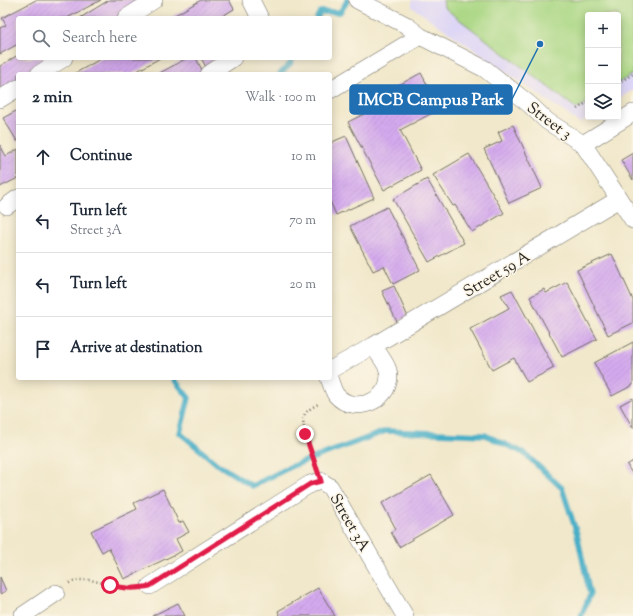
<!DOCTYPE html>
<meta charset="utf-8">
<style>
body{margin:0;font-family:"Sorts Mill Goudy",serif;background:#f2f2f3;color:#1f2937}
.controls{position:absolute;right:12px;top:12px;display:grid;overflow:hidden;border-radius:4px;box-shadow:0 2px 10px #0003}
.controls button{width:36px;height:36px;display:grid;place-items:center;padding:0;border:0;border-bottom:1px solid #e0e1e3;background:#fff;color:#1f2937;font:20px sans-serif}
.stop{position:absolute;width:12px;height:12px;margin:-9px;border:3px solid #e11d48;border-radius:50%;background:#fff}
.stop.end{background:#e11d48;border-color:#fff;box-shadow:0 1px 4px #0008}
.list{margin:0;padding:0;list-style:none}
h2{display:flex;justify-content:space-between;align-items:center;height:52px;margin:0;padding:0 16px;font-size:17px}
h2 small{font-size:13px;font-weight:400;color:#747a83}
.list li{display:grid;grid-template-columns:26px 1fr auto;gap:12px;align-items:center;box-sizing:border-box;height:64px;padding:0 16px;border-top:1px solid #e0e1e3}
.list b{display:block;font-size:15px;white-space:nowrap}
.list p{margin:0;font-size:13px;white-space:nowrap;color:#747a83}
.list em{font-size:13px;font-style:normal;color:#747a83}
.icon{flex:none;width:22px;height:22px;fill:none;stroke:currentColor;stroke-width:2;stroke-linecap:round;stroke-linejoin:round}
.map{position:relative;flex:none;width:633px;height:616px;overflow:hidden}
.search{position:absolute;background:#fff;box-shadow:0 2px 10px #0003;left:16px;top:16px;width:316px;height:44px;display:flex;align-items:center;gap:10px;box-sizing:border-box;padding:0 14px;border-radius:4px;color:#747a83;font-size:15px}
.panel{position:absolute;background:#fff;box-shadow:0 2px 10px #0003;left:16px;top:72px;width:316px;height:308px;border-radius:4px}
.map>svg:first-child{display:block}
.built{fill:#ddd5f6}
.grass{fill:#aad784;stroke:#6a8158}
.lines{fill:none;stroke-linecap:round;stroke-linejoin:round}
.stream{stroke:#48afc7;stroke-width:5.5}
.building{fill:url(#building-hatch)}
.minor-casing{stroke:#706d63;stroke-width:18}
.path{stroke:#706d63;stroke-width:2.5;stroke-dasharray:1 3;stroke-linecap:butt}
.minor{stroke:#fff;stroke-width:17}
.route{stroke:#e11d48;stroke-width:5}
.labels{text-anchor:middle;stroke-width:3;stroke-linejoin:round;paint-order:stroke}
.street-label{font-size:16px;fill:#2b2b2b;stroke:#fcf5e5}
.leader{fill:none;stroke:#1f6fb2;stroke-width:1.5}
.callout-dot{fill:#1f6fb2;stroke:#fcf5e5;stroke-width:1.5}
.callout{fill:#1f6fb2;stroke:#1f6fb2;stroke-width:1.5}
.callout-label{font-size:17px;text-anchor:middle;font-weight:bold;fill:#fff}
</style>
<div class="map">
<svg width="633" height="616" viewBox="0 0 633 616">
<defs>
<pattern id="building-hatch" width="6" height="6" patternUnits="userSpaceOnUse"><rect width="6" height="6" fill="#d4aaee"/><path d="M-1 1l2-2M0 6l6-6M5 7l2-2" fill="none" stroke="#b692cc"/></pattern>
</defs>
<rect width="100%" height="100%" fill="#fcf5e5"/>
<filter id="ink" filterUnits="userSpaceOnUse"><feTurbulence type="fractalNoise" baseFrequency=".025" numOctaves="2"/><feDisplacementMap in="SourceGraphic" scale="8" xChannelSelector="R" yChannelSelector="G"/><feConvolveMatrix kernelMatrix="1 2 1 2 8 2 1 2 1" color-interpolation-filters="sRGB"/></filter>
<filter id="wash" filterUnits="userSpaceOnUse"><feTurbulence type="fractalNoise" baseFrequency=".012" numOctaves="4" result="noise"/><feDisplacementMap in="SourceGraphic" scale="16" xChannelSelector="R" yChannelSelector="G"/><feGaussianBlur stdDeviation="0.9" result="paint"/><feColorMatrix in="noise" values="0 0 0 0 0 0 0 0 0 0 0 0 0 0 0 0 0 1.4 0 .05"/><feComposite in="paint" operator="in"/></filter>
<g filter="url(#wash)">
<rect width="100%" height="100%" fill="#f1e8cb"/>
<path class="built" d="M 412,0 L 633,0 L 633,90 L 618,99 L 618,15 L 588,15 L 588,117 L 590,117 L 580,123 L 412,7 Z"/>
<path class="grass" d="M 443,0 L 633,0 L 633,74 L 618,83 L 618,15 L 588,15 L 588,102 L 577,109 L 451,13 L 444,7 Z"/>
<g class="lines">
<path class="stream" d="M 317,18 L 320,12 L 340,12 L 348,0
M 280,74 L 290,64 L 293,58
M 173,378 L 189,398 L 180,433 L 217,464 L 252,486 L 292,466 L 386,431 L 485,435 L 524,453 L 562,488 L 577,534 L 590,595 L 581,616"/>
</g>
<g id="blocks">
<path class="building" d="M 36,0 L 101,0 L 67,18 L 18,18 L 18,44 L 0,54 L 0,28 L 6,25 L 2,18 Z
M 109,0 L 160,0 L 131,18 L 80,18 Z
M 201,0 L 229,0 L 234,9 L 219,18 L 170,18 Z
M 18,55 L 18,58 L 65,58 L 38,74 L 18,74 L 18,86 L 0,97 L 0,66 Z
M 102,58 L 160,58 L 132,74 L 74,74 Z
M 187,58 L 196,58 L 204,74 L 158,74 Z
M 201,58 L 222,58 L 206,67 Z
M 421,73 L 440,109 L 400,130 L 421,170 L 384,190 L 348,122 L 364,114 L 360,106 Z
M 16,111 L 18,114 L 18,141 L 17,141 L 3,118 Z
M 513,125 L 542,188 L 509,203 L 484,149 L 502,141 L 498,132 Z
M 346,136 L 374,198 L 336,215 L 330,201 L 330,143 Z
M 0,145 L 6,156 L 18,149 L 18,178 L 0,187 Z
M 633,153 L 633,180 L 621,160 Z
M 469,154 L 504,213 L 472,232 L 455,205 L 453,206 L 433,175 Z
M 427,179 L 464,243 L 429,262 L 393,199 Z
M 387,207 L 420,270 L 393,284 L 384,266 L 373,271 L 350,226 Z
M 612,254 L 633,300 L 633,323 L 608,335 L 577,270 Z
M 567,282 L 597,339 L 562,357 L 530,297 L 544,289 L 546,293 Z
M 394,286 L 408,317 L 397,322 L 382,291 Z
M 512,290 L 554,368 L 527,382 L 514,358 L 492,370 L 470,329 L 509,308 L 501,295 Z
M 633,342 L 633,385 L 612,396 L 594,363 Z
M 633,398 L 633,428 L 620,405 Z
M 633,461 L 633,475 L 627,465 Z
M 431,475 L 454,515 L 399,547 L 391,532 L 396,529 L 382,503 Z
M 163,489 L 179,523 L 183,521 L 189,532 L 176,539 L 182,551 L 124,579 L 109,548 L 102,552 L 91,531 L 137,509 L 134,503 Z
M 0,577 L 6,591 L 0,594 Z
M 318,588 L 335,616 L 280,616 L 278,611 Z
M 178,603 L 185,616 L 152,616 Z"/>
</g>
</g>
<g filter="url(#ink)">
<use href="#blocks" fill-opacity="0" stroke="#706d63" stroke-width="1"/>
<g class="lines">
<g class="minor-casing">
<path id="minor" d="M 251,0 L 260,18
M 357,0 L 406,25 L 420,36 L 485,69 L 529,104 L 547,121 L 583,144 L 633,220
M 126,18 L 154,0
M 39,74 L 64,58
M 209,74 L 233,58
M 330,90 L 420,36
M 0,99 L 18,88
M 583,144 L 633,113
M 7,206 L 18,198
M 330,370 L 373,346 L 619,199
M 329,378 C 331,383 333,391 336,395 C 355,417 395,399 388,370 C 386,363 378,353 373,346
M 150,586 L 310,484 L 321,481 L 330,487 L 405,616
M 22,616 L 56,593"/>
</g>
<path class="path" d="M 618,83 L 633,74
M 577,109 L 588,102
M 316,465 C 312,454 299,424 305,414 C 308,409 315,406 320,403
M 69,583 L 79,580 L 90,580 L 124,588 L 134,588"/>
<use href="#minor" class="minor"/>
</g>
</g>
<g class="lines" filter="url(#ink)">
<path class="route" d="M 110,585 C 126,589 134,589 150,586 L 310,484 L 321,481 L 305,434"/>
</g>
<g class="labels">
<g class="street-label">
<text transform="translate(550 120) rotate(37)" y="6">Street 3</text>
<text transform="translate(496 273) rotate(-31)" y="6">Street 59 A</text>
<text transform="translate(351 522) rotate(60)" y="6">Street 3A</text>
</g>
</g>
<path class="leader" d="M540 44L512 99"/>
<circle class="callout-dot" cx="540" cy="44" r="4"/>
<rect class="callout" x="350" y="85" width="162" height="29" rx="4"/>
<g class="callout-label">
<text x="431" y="105">IMCB Campus Park</text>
</g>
</svg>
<div class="controls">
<button>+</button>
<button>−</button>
<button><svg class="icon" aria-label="layers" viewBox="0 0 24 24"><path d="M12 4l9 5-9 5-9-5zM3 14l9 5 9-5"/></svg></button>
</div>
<div class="stop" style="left:110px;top:585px"></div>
<div class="stop end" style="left:305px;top:434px"></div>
<div class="search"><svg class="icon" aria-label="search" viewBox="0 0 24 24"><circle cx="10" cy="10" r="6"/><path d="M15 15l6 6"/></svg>Search here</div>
<section class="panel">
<h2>2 min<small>Walk · 100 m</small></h2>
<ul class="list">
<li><svg class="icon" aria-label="ahead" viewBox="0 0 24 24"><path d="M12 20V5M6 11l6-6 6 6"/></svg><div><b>Continue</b></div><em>10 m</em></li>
<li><svg class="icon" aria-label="left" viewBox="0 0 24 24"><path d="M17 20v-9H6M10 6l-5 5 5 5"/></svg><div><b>Turn left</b><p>Street 3A</p></div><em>70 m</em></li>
<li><svg class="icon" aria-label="left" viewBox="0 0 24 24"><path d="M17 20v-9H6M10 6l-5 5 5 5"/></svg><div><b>Turn left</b></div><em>20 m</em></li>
<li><svg class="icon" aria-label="arrive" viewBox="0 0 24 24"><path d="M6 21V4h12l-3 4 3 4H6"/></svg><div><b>Arrive at destination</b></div></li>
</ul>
</section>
</div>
